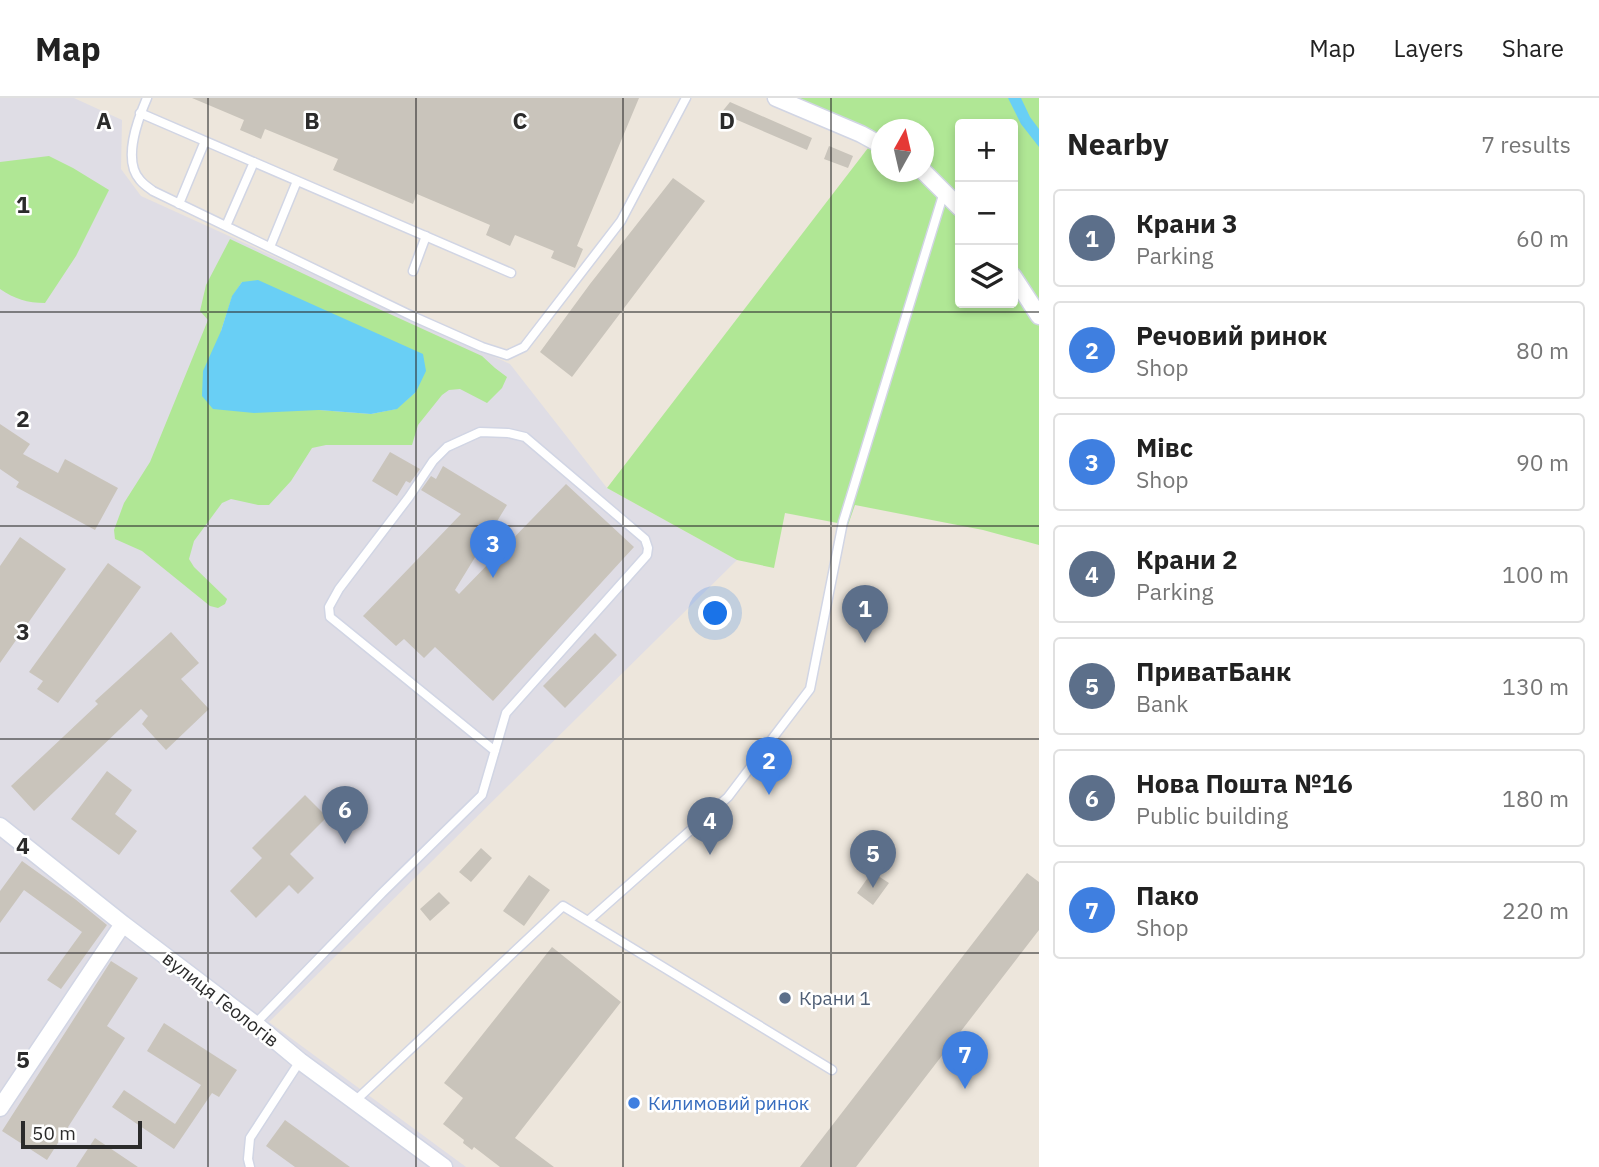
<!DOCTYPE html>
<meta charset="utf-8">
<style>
body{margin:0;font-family:"IBM Plex Sans",sans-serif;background:#f6f6f6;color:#222}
.controls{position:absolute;right:21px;top:21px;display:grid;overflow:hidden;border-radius:7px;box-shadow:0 4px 10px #0003}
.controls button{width:63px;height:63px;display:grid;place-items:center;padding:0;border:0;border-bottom:2px solid #e0e0e0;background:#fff;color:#222;font:35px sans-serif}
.compass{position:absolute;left:871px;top:21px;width:63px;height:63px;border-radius:50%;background:#fff;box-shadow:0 4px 10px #0003;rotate:8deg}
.scale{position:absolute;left:21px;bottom:18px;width:121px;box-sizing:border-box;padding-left:7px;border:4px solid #2b2b2b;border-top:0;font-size:19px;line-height:24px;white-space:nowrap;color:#2b2b2b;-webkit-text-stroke:5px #fff;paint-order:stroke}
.you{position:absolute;left:716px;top:516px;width:24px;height:24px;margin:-18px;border:5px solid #fff;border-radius:50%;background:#1a73e8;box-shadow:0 0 0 10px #1a73e833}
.badge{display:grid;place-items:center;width:46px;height:46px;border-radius:50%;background:#0f766e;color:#fff;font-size:23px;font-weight:700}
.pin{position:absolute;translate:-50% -58px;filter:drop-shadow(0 2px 4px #0008)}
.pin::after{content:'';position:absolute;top:37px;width:24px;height:21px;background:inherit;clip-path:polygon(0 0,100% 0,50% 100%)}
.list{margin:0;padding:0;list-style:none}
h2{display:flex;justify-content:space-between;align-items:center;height:91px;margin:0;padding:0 28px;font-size:30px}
h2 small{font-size:23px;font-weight:400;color:#767676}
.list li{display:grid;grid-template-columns:46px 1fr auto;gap:21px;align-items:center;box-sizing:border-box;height:98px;margin:0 14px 14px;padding:0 14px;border:2px solid #e0e0e0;border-radius:7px}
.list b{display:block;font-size:26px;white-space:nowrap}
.list p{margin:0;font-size:23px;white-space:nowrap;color:#767676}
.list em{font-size:23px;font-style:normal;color:#767676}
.icon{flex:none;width:38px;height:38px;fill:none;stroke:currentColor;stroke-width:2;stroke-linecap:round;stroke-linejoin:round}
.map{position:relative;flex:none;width:1039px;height:1069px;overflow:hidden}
header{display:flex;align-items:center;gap:42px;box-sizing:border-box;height:98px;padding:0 35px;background:#fff;border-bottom:2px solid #e0e0e0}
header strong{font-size:33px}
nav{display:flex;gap:38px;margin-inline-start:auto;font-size:24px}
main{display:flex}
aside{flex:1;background:#fff}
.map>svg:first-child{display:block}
.industrial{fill:#dfdde5}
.green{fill:#b0e795;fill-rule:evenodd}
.water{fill:#69cff5}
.building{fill:#c9c4bb}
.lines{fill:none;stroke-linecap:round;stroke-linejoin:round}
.service-casing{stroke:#d1d5e4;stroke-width:11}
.minor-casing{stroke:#d1d5e4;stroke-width:19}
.service{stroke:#fff;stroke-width:8}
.minor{stroke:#fff;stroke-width:16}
.grid{fill:none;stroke:#2b2b2b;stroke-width:2;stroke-opacity:0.55}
.service-dot{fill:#5c6f8a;stroke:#fff;stroke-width:2.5}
.shop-dot{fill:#3f7fe0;stroke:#fff;stroke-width:2.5}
.labels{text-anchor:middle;stroke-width:5;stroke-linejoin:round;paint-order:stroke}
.service-label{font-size:19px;fill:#4e5e75;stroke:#fff;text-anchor:start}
.street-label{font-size:19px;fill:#2b2b2b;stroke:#fff}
.shop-label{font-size:19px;fill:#366cbe;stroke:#fff;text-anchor:start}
.grid-label{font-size:23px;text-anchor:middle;font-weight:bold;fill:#2b2b2b;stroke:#fff;stroke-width:5;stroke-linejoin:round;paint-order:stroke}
</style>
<header>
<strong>Map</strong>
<nav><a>Map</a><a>Layers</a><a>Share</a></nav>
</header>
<main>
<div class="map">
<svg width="1039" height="1069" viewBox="0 0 1039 1069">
<rect width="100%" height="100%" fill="#ede6dc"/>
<path class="industrial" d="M 0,0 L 74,0 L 122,22 L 121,71 L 141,98 L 510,266 L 607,390 L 737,462 L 269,924 L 466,1069 L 0,1069 Z"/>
<path class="green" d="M 790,0 L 1039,0 L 1039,447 L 983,432 L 855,407 L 848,427 L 785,415 L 774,470 L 737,462 L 607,390 L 878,37 ZM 960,26 L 1013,26 L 1013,205 L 960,205 ZM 881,32 L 923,32 L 923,74 L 881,74 Z
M 49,58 L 73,70 L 109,92 L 76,158 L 45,205 C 27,205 15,201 0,191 L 0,64 Z
M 230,141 L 359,202 L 482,258 L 495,270 L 507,279 L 502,290 L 487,305 L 460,291 L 449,292 L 442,297 L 418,327 L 412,347 L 326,347 L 312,350 L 291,383 L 269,407 L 258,407 L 231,401 L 222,405 L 194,443 L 189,461 L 194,469 L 227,501 L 225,506 L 218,510 L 210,508 L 142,453 L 115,441 L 114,432 L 124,405 L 150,364 L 208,222 L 200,213 L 206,187 ZM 242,184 L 416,294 L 396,311 L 371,316 L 319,312 L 221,233 L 232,199 Z"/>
<path class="water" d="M 1008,0 L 1021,0 L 1030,19 L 1039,31 L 1039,49 L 1021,26 Z
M 258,182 L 423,256 L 426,273 L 416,294 L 397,311 L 371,316 L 319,312 L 254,315 L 213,311 L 202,298 L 203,273 L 221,233 L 232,198 L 242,184 Z"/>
<path class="building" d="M 192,0 L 639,0 L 577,148 L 583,151 L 575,170 L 551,160 L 554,153 L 515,137 L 510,148 L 486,137 L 490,127 L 417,96 L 413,106 L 333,72 L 338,61 L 265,31 L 261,41 L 240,32 L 244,22 Z
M 730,4 L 812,40 L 807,52 L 721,15 Z
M 829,48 L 853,58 L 848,70 L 824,61 Z
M 673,80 L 705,103 L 572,279 L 540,254 L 590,186 Z
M 0,326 L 30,346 L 23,356 L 58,375 L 65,361 L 118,390 L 95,432 L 16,389 L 19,384 L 0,371 Z
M 390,354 L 420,371 L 410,385 L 406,383 L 397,398 L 372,383 Z
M 443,368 L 507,407 L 455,492 L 459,496 L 566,386 L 634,449 L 493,603 L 435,549 L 424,560 L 404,541 L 396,548 L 363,518 L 461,416 L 421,392 L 431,378 L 436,381 Z
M 20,439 L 66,471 L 0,565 L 0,468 Z
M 108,465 L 141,489 L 58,605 L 37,591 L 43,583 L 29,574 Z
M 171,534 L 199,565 L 181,581 L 209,611 L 166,652 L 142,626 L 148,618 L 141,611 L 34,713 L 11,688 L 98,606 L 95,603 Z
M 595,535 L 617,557 L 565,610 L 543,588 Z
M 107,673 L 132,692 L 115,716 L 137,733 L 119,757 L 71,721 Z
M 305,697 L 327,719 L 290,756 L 314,780 L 298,796 L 289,787 L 256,820 L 230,793 L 262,760 L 252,750 Z
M 481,750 L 492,760 L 471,784 L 459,774 Z
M 22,763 L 75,801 L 107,827 L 61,891 L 47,882 L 82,834 L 24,792 L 0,825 L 0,793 Z
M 872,774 L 889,785 L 873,807 L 857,795 Z
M 1027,775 L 1039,784 L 1039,832 L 856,1069 L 800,1069 Z
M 529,777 L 550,792 L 524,828 L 503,813 Z
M 439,794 L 450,805 L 430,823 L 420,811 Z
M 552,849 L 621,904 L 515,1040 L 554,1069 L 500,1069 L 474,1049 L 472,1052 L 463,1045 L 464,1042 L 443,1026 L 463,1000 L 444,985 Z
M 111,863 L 138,880 L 107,928 L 125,940 L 47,1062 L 2,1033 Z
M 164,925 L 237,972 L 219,999 L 212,995 L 174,1051 L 112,1009 L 124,992 L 175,1026 L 201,987 L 147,953 Z
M 285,1022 L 350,1069 L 295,1069 L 266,1048 Z
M 95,1040 L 138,1069 L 76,1069 Z"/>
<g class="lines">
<g class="service-casing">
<path id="service" d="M 147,0 C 138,21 122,62 140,82 C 143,86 149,90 153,93 L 412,218 L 482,249 L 507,257 L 524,249 L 621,123 L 686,0
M 140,15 L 511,175
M 179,106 L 205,43
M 226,128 L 254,64
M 270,149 L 297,83
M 413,173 L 426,138
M 588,823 L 728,699 L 810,591 L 843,424 L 944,94
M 255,926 L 382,795 L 482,697 L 506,615 L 647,457 L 648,450 L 645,441 L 525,339 L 508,335 L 480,334 L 447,349 L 433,363 L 409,399 L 339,491 L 329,509 L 330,519 L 495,653
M 354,1004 L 563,808 L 832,972
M 250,1069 L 248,1061 L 250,1040 L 300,963"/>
</g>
<g class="minor-casing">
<path id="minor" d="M 776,0 L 861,36 L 881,47
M 923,73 L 960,110
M 1013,178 L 1039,218
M 0,728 L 123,826 L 259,929 L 300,963 L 444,1069
M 0,1010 L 123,826"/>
</g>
<use href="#service" class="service"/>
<use href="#minor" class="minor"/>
</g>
<path class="grid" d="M 208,0 L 208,1069M 416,0 L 416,1069M 623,0 L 623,1069M 831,0 L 831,1069M 0,214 L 1039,214M 0,428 L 1039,428M 0,641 L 1039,641M 0,855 L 1039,855"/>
<circle class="service-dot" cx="785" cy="900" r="7"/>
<circle class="shop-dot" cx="634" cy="1005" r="7"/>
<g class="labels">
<g class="service-label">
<text x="799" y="907">Крани 1</text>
</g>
<g class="street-label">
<text transform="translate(221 901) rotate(38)" y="7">вулиця Геологів</text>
</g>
<g class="shop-label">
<text x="648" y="1012">Килимовий ринок</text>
</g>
</g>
<g class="grid-label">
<text x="104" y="31">A</text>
<text x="312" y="31">B</text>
<text x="520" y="31">C</text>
<text x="727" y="31">D</text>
<text x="23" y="115">1</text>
<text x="23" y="329">2</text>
<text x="23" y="542">3</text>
<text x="23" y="756">4</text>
<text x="23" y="970">5</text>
</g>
</svg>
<div class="controls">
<button>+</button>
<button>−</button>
<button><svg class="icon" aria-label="layers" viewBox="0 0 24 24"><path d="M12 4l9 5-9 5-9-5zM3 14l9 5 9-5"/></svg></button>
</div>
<svg class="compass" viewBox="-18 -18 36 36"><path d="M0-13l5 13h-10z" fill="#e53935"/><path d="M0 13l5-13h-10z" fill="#767676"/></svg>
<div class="scale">50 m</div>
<div class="you"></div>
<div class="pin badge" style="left:865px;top:545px;background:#5c6f8a">1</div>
<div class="pin badge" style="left:769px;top:697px;background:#3f7fe0">2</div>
<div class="pin badge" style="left:493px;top:480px;background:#3f7fe0">3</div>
<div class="pin badge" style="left:710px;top:757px;background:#5c6f8a">4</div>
<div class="pin badge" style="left:873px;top:790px;background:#5c6f8a">5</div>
<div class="pin badge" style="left:345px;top:746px;background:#5c6f8a">6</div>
<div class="pin badge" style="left:965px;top:991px;background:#3f7fe0">7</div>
</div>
<aside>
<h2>Nearby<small>7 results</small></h2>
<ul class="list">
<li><span class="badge" style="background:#5c6f8a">1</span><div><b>Крани 3</b><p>Parking</p></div><em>60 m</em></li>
<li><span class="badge" style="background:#3f7fe0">2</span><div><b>Речовий ринок</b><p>Shop</p></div><em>80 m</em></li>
<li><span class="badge" style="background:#3f7fe0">3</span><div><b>Мівс</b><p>Shop</p></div><em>90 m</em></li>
<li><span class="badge" style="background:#5c6f8a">4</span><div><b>Крани 2</b><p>Parking</p></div><em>100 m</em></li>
<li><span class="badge" style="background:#5c6f8a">5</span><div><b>ПриватБанк</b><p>Bank</p></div><em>130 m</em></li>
<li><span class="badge" style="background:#5c6f8a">6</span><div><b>Нова Пошта №16</b><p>Public building</p></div><em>180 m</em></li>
<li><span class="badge" style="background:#3f7fe0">7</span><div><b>Пако</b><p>Shop</p></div><em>220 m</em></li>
</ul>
</aside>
</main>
